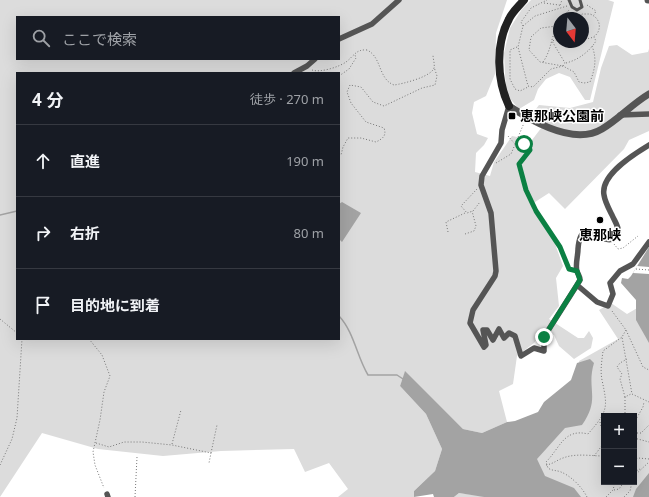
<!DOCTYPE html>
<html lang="ja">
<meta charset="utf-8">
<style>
body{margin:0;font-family:"Noto Sans","Noto Sans JP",sans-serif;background:#242831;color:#f1f3f6}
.controls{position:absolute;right:12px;bottom:12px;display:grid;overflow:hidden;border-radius:0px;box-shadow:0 4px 16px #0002}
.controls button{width:36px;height:36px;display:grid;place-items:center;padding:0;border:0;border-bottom:1px solid #363941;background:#171b24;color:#f1f3f6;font:20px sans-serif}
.compass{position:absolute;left:553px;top:12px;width:36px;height:36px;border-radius:50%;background:#171b24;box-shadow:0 4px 16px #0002;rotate:164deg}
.stop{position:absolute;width:12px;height:12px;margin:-9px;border:3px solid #0b8043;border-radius:50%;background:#fff}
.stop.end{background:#0b8043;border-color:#fff;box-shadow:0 1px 4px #0008}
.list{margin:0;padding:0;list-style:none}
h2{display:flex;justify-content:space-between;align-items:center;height:52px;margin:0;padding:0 16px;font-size:17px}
h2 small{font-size:13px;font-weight:400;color:#9ea1a6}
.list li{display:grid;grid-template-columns:26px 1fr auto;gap:12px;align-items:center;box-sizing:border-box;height:72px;padding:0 16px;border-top:1px solid #363941}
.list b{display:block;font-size:15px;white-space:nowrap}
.list em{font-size:13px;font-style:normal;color:#9ea1a6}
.icon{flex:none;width:22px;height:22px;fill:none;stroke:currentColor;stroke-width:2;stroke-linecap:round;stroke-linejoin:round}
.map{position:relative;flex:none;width:649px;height:497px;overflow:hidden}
.search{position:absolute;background:#171b24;box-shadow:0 4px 16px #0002;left:16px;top:16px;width:324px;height:44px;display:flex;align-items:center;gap:10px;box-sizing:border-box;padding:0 14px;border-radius:0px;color:#9ea1a6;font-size:15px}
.panel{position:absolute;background:#171b24;box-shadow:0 4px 16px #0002;left:16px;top:72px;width:324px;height:268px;border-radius:0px}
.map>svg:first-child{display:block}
.green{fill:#dcdcdc;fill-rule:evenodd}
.water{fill:#a3a3a3}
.pier{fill:#fff}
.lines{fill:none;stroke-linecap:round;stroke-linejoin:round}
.stream{stroke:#a3a3a3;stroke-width:1.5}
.path{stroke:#777;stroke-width:1;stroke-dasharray:1 2;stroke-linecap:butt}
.service{stroke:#555;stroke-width:3}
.minor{stroke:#555;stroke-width:5.5}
.tertiary{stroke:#555;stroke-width:7}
.secondary{stroke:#222;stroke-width:8}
.route{stroke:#0b8043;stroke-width:5}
.poi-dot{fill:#000;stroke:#fff;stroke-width:1.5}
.labels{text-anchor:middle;stroke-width:3;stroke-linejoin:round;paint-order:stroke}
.poi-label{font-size:14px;font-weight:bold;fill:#000;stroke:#fff;text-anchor:start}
</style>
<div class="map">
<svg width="649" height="497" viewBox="0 0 649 497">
<rect width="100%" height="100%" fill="#fff"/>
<path class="green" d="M 0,0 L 507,0 L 496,33 L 495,74 L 486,96 L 474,102 L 472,113 L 477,134 L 488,138 L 484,145 L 476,153 L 475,172 L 490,176 L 494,162 L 512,136 L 532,140 L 545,123 L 532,114 L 539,105 L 570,108 L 593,102 L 601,68 L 609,46 L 617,45 L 632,55 L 648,52 L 649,49 L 649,131 L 629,140 L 624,149 L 565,209 L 549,193 L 535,202 L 532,209 L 554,241 L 563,266 L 556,278 L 559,306 L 549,319 L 578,338 L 584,338 L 589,331 L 593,338 L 591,348 L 574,359 L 559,346 L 554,335 L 542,332 L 534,343 L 517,356 L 513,384 L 499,391 L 507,422 L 482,433 L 463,429 L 405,372 L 400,386 L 426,414 L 442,449 L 435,471 L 414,491 L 414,497 L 338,497 L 348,489 L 329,463 L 305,472 L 294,449 L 221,451 L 163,456 L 98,449 L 42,433 L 0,497 ZM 17,17 L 339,17 L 339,59 L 17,59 ZM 17,73 L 339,73 L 339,339 L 17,339 Z
M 531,0 L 608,0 L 614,2 L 590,100 L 585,100 L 570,77 L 559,73 L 546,79 L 538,89 L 534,100 L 519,109 L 506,94 L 504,53 L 510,28 L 522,9 ZM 559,18 L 583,18 L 583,42 L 559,42 Z
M 611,303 L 627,314 L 639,307 L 649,324 L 649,491 L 644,497 L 560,497 L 527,458 L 587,398 L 579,361 L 618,339 L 599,310 ZM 604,416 L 634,416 L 634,482 L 604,482 Z
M 459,493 L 483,496 L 484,497 L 454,497 Z"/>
<path class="water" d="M 342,202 L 361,213 L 342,242 L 339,239 L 339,204 Z
M 649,247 L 649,343 L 636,320 L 636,300 L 621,283 L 622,278 L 628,279 L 631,276 Z
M 590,359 L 594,363 C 586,389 601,398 582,425 L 565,428 L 537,459 L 545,476 L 574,488 L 581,497 L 484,497 L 459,493 L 454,497 L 434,497 L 433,494 L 414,497 L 414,491 L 435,471 L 442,449 L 426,414 L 400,386 L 405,371 L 463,429 L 482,433 L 507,422 L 515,421 L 538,412 L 544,402 L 571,380 L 577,363 Z
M 649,473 L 649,497 L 633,497 L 636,489 Z"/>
<path class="pier" d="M 637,266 L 649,267 L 649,274 L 633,273 Z"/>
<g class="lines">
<path class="stream" d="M 0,215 L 17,211
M 339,316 C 354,332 357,357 368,375 L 397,375 L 403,379"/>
<path class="path" d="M 544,3 L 559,5 L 561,7
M 560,5 L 562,0
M 587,5 L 596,11 L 594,15
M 567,6 L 535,16 L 523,26 L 518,47 L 528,86 L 533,87 L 551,69 L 563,66 L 574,72 L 579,82 L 584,83 L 590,82 C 595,69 597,59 592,46
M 565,14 L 573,18
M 562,18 L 569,10
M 577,18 L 582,14 L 590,14 C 606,20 600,42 583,38
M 559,22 L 557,26 L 541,28 L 531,37 L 529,50 L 540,62 L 563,66 L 565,63 L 552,41 L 559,39
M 523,26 L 521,22 L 531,8 L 547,0
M 517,47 L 510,50 L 510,79 L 515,89 L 520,91 L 528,87
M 543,62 C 551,51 551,38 557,26
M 566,63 C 578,60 589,52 596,41 L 594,37
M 312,70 C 320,73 339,67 346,62 C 354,56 356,49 367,50 C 382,57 378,79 394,85 C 402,84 431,77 434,68 C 435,64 433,59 433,55
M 339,76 L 349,69 L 356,58 L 355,55
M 508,136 L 515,144 L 529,146 C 531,155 521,157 519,164 L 526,190 L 536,211 L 560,247 L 570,269
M 339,156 L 341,155 L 343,147 L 348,138 L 361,138 L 376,142 C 382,139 387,136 384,128 L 366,122 L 351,103 L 347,92 L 350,85 L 361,87 L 373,102 L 384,106 L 422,88 L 435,85 L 437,76 L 434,67
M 496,163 L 511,154 L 524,123
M 477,189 L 461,206 L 467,213 L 473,211 L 480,202
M 448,232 L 446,222 L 465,213
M 465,234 L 474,231 L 476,226 L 472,211
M 614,244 L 618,249 L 623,248 L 638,236
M 636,269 L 649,270
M 612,311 L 626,330 L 643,367 L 649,370
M 0,319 L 17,333
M 626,330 L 622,337 L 632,394 L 649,402
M 89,339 L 102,355 L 110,376 L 104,392 L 100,420 L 93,452 L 95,465 L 104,488
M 625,397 L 620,379 L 622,374 L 617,367 L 620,363 L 627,359
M 625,416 L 625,397 L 631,394
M 600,422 L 604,439
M 634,423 L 643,407 L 644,402
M 634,433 L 641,433 L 649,425
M 634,438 L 649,442
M 96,443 L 109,447 L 124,442 L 142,442 L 172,445 L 211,453 L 209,463
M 172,444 L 181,410
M 211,453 L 217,425
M 594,456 L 604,443
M 634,461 L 638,458 L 649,459
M 0,465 L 12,439 L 17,418 L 22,339
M 546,465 C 553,464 557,460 563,458 C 576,453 591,456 604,456
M 634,472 L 640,469
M 634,476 L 649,462
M 614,490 L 619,489 L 624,482
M 135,497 L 137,457
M 587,497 C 582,487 571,476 561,472 C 556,470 552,471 548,468 L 546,462 C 560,448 564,428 588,434 C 608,411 608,408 602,380 C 600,370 602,360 603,351 L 622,337
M 606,497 L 613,490 L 615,482
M 624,497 L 630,491 L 632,482"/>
<path class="service" d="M 569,0 L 572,7 L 577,10 L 582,7 L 580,0"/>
<path class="minor" d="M 339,39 L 372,24 L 399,0
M 294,73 L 307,66 L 315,59
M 620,115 L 649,114
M 649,145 C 634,154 600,175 604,195 C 605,202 609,209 612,215 C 615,222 620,228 618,235 C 604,253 581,210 578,249 C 578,256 575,265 577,271 C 578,275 580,276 580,280 L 577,285 L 597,302 L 608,306 L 613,294 L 610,283 L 620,271 L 633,264 L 649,242
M 484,347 L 470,323 L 473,310 L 495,276 L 496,271 L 491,213 L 481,185 L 482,176 L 501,143 L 502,130 L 509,106
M 484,347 L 486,345 L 483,330 L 487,330 L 493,340 L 499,329 L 504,338 L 509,333 L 515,336 L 521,356 L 534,348 L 544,351 L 544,337 L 577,285
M 107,494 L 108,497"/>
<path class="tertiary" d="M 648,0 L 649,0
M 509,106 C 533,122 574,146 602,129 C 619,119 632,104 649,94"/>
<path class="secondary" d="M 509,106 C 497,81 495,45 509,19 C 512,12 519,6 524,0"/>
</g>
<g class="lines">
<path class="route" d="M 524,144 L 529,146 L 530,150 L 519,164 L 526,190 L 536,211 L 560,247 L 569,269 L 577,271 L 580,280 L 544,337"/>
</g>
<g class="poi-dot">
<rect x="508" y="112" width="8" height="8" rx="2"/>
<circle cx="600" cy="220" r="4"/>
</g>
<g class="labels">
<g class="poi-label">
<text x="520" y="121">恵那峡公園前</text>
<text x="600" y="240" text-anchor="middle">恵那峡</text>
</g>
</g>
</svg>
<div class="controls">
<button>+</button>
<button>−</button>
</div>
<svg class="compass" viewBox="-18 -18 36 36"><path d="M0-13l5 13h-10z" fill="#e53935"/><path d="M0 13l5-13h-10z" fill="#9ea1a6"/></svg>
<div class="stop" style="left:524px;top:144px"></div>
<div class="stop end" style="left:544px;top:337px"></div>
<div class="search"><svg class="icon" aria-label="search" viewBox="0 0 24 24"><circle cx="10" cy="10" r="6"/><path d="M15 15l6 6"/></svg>ここで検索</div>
<section class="panel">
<h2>4 分<small>徒歩 · 270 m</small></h2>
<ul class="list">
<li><svg class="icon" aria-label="ahead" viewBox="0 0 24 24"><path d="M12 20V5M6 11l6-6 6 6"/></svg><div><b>直進</b></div><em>190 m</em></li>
<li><svg class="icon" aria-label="right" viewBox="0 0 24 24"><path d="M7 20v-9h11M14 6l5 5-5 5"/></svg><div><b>右折</b></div><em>80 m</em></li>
<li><svg class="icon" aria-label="arrive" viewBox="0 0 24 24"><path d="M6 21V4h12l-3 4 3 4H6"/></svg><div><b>目的地に到着</b></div></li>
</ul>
</section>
</div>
